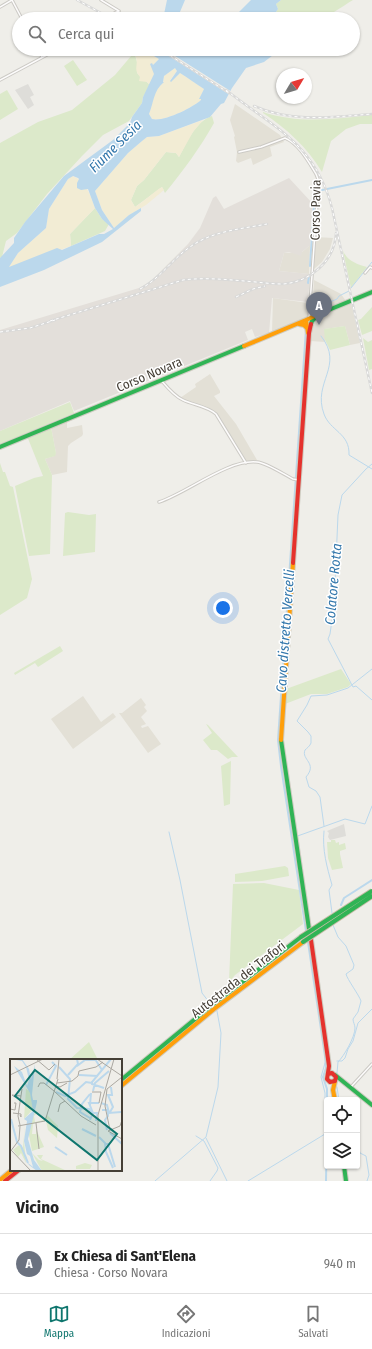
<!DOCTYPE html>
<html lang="it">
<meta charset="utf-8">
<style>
body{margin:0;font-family:"Fira Sans Condensed",sans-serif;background:#f6f6f6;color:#222}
.controls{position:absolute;right:12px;bottom:12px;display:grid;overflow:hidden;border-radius:4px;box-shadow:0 1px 3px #0004}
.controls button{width:36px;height:36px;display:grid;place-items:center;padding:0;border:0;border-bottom:1px solid #e0e0e0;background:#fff;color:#222;font:20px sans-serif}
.compass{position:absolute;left:276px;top:68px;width:36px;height:36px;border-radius:50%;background:#fff;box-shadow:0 1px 3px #0004;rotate:52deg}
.you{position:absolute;left:223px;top:608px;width:14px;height:14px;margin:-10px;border:3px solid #fff;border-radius:50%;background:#1a73e8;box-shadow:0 0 0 6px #1a73e833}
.badge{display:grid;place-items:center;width:26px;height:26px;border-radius:50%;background:#0f766e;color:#fff;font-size:13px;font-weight:700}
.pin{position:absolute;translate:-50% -33px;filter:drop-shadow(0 1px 2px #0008)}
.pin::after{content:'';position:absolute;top:21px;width:14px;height:12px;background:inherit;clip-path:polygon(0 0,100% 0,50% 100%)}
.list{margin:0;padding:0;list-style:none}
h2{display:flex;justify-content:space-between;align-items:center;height:52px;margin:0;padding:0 16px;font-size:17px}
h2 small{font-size:13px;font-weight:400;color:#767676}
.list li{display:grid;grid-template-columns:26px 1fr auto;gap:12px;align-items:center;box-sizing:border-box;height:60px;padding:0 16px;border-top:1px solid #e0e0e0}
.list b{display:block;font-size:15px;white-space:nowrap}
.list p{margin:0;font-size:13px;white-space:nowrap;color:#767676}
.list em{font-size:13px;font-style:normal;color:#767676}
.icon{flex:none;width:22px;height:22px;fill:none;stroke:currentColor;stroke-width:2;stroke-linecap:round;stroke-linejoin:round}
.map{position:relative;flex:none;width:372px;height:1181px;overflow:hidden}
.search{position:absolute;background:#fff;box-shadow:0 1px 3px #0004;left:12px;right:12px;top:12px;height:44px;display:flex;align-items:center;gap:10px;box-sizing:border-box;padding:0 14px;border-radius:22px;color:#767676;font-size:15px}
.sheet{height:112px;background:#fff}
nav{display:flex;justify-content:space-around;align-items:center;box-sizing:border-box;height:56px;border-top:1px solid #e0e0e0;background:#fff;font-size:11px;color:#767676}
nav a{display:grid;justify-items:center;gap:2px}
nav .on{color:#0f766e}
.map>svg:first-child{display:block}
.residential{fill:#e3e0d6}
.industrial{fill:#e3dfda}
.green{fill:#dce9ca}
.sand{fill:#f2ecd4}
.parking{fill:#deddd9}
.water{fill:#bbd8ec;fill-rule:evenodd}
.pier{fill:#efeee9}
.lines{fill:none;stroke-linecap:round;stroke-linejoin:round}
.stream{stroke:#bbd8ec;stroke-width:1}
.canal{stroke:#bbd8ec;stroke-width:2}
.street-casing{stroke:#cccac5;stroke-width:3.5}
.fast-casing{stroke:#cecbc0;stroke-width:6}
.slow-casing{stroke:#cecbc0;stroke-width:6}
.jam-casing{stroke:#cecbc0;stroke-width:6}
.street{stroke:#fdfcfc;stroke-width:1.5}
.fast{stroke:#30b455;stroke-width:4}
.slow{stroke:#ff9f0a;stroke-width:4}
.jam{stroke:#e5322d;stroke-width:4}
.rail-casing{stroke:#d9d9d8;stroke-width:2.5}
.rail{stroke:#fff;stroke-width:1;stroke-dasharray:3;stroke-linecap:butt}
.fast-bridge-casing{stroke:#c6bba5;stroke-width:6;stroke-linecap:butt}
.fast-bridge{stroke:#30b455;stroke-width:4}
.labels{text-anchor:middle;stroke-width:3;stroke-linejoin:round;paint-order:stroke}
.street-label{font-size:13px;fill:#453f36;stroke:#fff}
.water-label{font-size:14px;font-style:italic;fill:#3478ac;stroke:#fff}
.inset-river{fill:none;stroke:#bbd8ec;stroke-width:2}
.inset-road{fill:none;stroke:#aba8a1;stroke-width:1}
.view{fill:#0f766e;fill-opacity:0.15;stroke:#0f766e;stroke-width:2}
.inset-edge{fill:none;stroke:#453f36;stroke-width:2}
</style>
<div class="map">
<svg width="372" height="1181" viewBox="0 0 372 1181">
<rect width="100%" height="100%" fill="#efeee9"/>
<path class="residential" d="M 235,104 L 280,135 L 284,142 L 270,147 L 272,156 L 253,165 L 251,158 L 238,163 L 236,161 L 237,152 L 234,137 L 235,136 L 230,120 Z
M 316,237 L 333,238 L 330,249 L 322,262 L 314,269 Z
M 309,246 L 310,246 L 309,274 L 279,271 L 284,253 L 302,252 Z
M 314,280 L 341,294 L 346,301 L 312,315 Z
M 273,298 L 308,303 L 308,317 L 272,332 Z
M 351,302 L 360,343 L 350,345 L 345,326 L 325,329 L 325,342 L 310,341 L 311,328 L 315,319 L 323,314 Z
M 210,374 L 220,391 L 220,393 L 214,396 L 236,424 L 257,460 L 247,462 L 220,418 L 213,411 L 180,398 L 196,387 L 195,384 Z
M 67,421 L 67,428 L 82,425 L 83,434 L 82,436 L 71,443 L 68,446 L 67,472 L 52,475 L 45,459 L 54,456 L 56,453 L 51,427 Z
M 83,696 L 101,722 L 113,713 L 116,717 L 73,749 L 51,719 Z
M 141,698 L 146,705 L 144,707 L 147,711 L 141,717 L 146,724 L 141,726 L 142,728 L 148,726 L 161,744 L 148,753 L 119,713 L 122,713 Z"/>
<path class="industrial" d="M 289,178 L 313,204 L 310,246 L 309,246 L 302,252 L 301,256 L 289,252 L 284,253 L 279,271 L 310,274 L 308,302 L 272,298 L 269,333 L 255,337 L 252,329 L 245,332 L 248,340 L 74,411 L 70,401 L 0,431 L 0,330 L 139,288 L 151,281 L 188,244 L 200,228 L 213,198 L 216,196 L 224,209 Z"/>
<path class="green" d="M 281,0 L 353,0 C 341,7 327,19 312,19 L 315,15 L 314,13 L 306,19 L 271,19 L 278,9 L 276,4 Z
M 137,49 L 139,49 L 135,55 L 137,62 L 137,73 L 150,85 L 143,97 L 142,103 L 129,121 L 103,135 L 82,156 L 47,194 L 17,233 L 6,241 L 2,257 L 0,258 L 0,143 L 38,122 L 72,110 L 115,75 Z
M 73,60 L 87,80 L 77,86 L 64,66 Z
M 7,90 L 18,109 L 0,120 L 0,94 Z
M 263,112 C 297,124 337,119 372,115 L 372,124 L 360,124 L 346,129 L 331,141 L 322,172 C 307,147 287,129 263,113 Z
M 212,116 L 214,123 C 200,148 183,171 165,193 L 162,187 L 135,207 L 131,200 L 137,186 L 144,180 L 166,152 L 176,153 L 179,157 C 187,142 195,122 212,116 Z
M 95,208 L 102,219 L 109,224 L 105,231 L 71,246 L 70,234 Z
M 343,251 C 348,261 356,264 367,267 L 351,288 Z
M 372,307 L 372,331 L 362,335 L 358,320 L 361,319 Z
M 345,326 L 350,345 L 330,350 L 325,340 L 324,329 Z
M 363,338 L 368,342 L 372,340 L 372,369 L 369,370 Z
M 70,402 L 74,413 L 0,444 L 0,431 Z
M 51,427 L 56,453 L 55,456 L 45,459 L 52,475 L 50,554 L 29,556 L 15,486 L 34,478 L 43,476 L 27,436 Z
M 0,463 L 3,472 L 5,472 L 10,486 L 13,487 L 32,579 L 27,598 L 0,615 Z
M 68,512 L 89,515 L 96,514 L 95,552 L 63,556 L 65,513 Z
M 60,646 L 63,651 L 38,667 L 35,663 L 15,675 L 14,673 Z
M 341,669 L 351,684 L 348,687 L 327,694 L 311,694 L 285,704 L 286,689 Z
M 206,724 L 208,725 L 238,757 L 232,757 L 228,759 L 217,750 L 211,750 L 203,740 L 212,733 Z
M 231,761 L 230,804 L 224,806 L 221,766 Z
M 331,840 L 335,840 L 336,843 L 339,842 L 339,845 L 345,843 L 346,849 L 340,851 L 340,854 L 343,868 L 332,870 L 328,858 L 327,842 L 331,842 Z
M 285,866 L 288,868 L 289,876 L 262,881 L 235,882 L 235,874 Z
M 264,883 L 299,890 L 303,924 L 235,975 L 229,982 L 233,884 Z
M 89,1042 L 98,1060 L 69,1060 Z"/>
<path class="sand" d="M 147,49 L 149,53 L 159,59 L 153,65 L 154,74 L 150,85 L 147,82 L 139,81 L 140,77 C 132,68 140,64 135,55 L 139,50 L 140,53 L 145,54 Z
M 175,68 L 177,71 L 170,80 L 176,77 L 180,73 C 188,78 196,83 204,89 L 202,93 L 201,100 C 192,108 164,122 152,119 L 149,114 C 154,102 152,91 163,83 L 164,76 Z
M 203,120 L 193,132 L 179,157 L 176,153 L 166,152 L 144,180 L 137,186 L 131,200 L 135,207 C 145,201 153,192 162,187 L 164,190 L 146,205 L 129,215 L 114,228 L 102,210 L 95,191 L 128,153 L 142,141 L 147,137 L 159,136 Z
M 72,176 C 86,180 91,197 95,208 L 70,234 L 71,246 L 8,268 L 18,253 L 46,228 L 49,209 L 68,179 Z"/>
<path class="parking" d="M 28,84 L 34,95 L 30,97 L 34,105 L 28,109 L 15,90 Z
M 344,824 L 346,836 L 330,840 L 328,837 L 329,833 L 327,831 Z"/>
<path class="water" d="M 167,0 L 185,0 L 177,19 L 163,19 Z
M 251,0 L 281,0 L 276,4 L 278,9 L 271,19 L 232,19 Z
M 147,49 L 263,49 L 261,52 L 262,53 L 267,49 L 281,49 L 264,62 L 246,68 L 232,88 L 224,103 L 221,104 L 210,117 L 159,136 L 147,137 L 142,141 L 128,153 L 95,191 L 102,210 L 114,228 L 129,215 L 141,208 L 141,211 L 102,242 L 44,270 L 0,287 L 0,258 L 14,243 L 14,238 L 25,222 L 64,176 L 113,140 L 130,123 L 132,117 L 142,103 L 143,97 L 154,74 L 150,64 L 152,63 L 153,65 L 159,59 L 149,53 ZM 175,68 L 177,71 L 170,81 L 171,82 L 180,73 C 188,78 195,83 204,89 L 199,99 L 201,99 L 201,100 C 192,108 164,122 152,119 L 149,114 C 154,102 153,91 164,82 L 163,82 L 164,76 ZM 73,176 L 78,178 L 79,179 L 77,183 L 77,188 L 81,190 L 88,189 L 95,208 L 102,219 L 113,229 L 104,234 L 99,234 L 62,250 L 57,248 L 9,267 L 18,253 L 46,228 L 49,209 L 68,179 Z"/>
<path class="pier" d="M 158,49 L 164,49 L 232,92 L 230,95 Z"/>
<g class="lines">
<path class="stream" d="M 351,288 L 372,262
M 322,311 C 322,303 331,302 337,299 L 339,296 L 349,291
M 321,336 C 345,366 312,382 324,414 C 330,431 350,433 349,455 L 372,469
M 372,464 L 366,469 L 342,495 L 338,515 L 334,606 L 330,634 L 328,639 L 353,687 L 356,686 L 372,700
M 324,826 L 320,797 L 316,791 L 309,787 L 306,777 C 318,763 301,760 305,750 C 307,748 310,746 311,743 L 311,736 L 308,732 L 297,721 L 307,705 L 311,696 L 327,695 L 348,688 L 372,669
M 324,831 C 322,850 327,867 332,885 L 329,890 L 332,913
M 169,832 L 180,880 L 202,993 L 209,1002
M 292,838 L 345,819 L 365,824 L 372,806
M 333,925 L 338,937 L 346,946 L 354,965 L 353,969 L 346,974 C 347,979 359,995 361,1001 L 358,1012 L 353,1019 C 353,1022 355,1025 355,1028 C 355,1037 344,1056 338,1062 L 337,1073
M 337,1061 L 342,1061 L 345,1058 L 348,1049 L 353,1041 L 358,1023 L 372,1009
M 337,1087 L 339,1100
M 196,1136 L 204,1141 L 218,1168 L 217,1171 L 210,1181
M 206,1138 L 227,1181
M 357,1141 L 360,1153 L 366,1156 L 369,1175 L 367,1181
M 155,1181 L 206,1137 L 218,1087 L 221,1033 L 217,1011
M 248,1181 L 325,1134 L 325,1093 L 321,1077 L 325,1063"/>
<path class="canal" d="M 310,266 L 315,190 L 322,190 L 372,180
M 308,283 L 309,276
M 306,329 L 278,740 L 281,766 L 306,931
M 341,905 L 344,898 L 372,880
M 308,942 L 325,1056 L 326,1068 L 323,1077 L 327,1089 L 327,1100
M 326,1181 L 327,1120"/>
<g class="street-casing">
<path id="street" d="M 12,0 L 22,19
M 101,0 L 119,11
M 0,7 L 12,0
M 110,15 L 119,11
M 108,19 L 108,18
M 38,49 L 42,57
M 0,80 L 58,49
M 239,152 L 261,147 L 285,138 C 299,144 308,161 316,174 L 318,179 L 318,189 L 309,318
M 365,273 L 370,267 L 372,268
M 161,380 C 167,387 174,396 183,400 C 193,405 207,406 216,414 L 246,463
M 159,502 C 187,493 228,459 257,462 C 267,463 283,474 293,479 L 299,480
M 350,1088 L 372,1064"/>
</g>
<g class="fast-casing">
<path id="fast" d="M 311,324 L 312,321 L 319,314 L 372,292
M 0,447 L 244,346
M 281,740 L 309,929
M 335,1075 L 372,1105
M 121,1080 L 211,1006 L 301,937
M 344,1166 L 346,1181"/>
</g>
<g class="slow-casing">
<path id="slow" d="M 299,324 L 304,325 L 308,329
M 308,333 L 306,320 L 317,315
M 244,346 L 306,320
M 281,740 L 293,563
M 335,1081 L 333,1090 L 335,1100
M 121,1086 L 214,1009 L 303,942
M 0,1180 L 12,1170"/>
</g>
<g class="jam-casing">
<path id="jam" d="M 293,563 L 309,333 L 311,324
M 311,940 L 329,1066 L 327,1079 L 330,1082 L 335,1081 L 336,1077 L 332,1073 L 328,1074
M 5,1181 L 19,1170"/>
</g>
<use href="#street" class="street"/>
<use href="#fast" class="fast"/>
<use href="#slow" class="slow"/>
<use href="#jam" class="jam"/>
<g class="rail-casing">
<path id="rail" d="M 77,0 L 112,19
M 160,49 L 229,93
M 226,90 C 274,128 315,143 332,208 L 372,393
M 254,106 C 292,123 332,117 372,114
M 140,289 C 160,279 172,259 190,247 C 212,231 241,229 267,224
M 236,297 L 253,289 L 265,286
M 50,321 L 183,280 C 207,277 231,280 256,282 C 265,283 274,284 283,284 C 310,282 335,261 336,233
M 0,332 L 30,328 L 55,320"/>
</g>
<use href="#rail" class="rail"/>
<g class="fast-bridge-casing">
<path id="fast-bridge" d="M 301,937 L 372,891
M 303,942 L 372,896"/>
</g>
<use href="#fast-bridge" class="fast-bridge"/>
</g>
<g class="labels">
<g class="street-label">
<text transform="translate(315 210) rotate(-89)" y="5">Corso Pavia</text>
<text transform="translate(149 374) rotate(-23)" y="5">Corso Novara</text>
<text transform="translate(238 979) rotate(-38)" y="5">Autostrada dei Trafori</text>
</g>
<g class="water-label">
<text transform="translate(115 146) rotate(-45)" y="5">Fiume Sesia</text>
<text transform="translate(333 584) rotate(-85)" y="5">Colatore Rotta</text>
<text transform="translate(285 631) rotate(-86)" y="5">Cavo distretto Vercelli</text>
</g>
</g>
<g transform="translate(10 1059)">
<rect width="112" height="112" fill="#efeee9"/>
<path d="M 16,30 L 20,32 L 23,50 L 14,60 ZM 25,53 L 27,54 L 24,57 L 25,63 L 34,61 L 37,56 L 48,67 L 47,79 L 38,71 L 36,62 L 40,60 L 23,65 L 22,75 L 26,75 L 26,70 L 34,88 L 22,92 L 18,71 ZM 15,66 L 14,82 L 16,104 L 11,94 L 8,98 L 3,91 L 9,86 L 13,91 L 10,85 L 13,89 ZM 22,94 L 29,101 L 33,102 L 29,99 L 27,96 L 33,96 L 31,100 L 57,112 L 32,112 ZM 75,104 L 82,106 L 80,110 L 66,110 L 66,107 Z" fill="#dce9ca"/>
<path d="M 0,0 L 12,0 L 19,10 L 21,20 L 25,5 L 22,36 L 23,41 L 27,41 L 27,38 L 27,43 L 18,80 L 24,101 L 32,112 L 27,112 L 19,106 L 17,103 L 16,96 L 18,104 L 23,108 L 20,97 L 17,95 L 14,82 L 17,62 L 14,60 L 23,52 L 20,34 L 4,7 L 12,13 L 17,27 L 19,21 L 16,8 L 12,2 Z" fill="#bbd8ec"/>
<path class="inset-river" d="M 85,0 L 92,11M 67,7 L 75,1 L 85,1M 49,8 L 60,20 L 58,40 L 67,49 L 79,50 L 82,56 L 80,61M 58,16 L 68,5 L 67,0M 69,16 L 88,17M 36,26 L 46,7 L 42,3M 94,29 L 82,25 L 82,23 L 101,0M 83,32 L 85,24 L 99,12M 46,33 L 55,37 L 65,33 L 76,23 L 82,24M 91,44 L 97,46 L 99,54 L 111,53M 80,46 L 81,34M 92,51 L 98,51 L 98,57 L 95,61 L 97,71M 100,53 L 103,48 L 98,36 L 102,36 L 101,28M 80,59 L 70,53 L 72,45 L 80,35M 1,60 L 7,83 L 11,87 L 18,104M 86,62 L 87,54 L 83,54 L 79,44 L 89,44M 72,70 L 86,77M 100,74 L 112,85M 89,78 L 95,84 L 96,93 L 103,109M 95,85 L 98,85 L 105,108M 45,88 L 57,96"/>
<path class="inset-road" d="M 26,0 L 39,11 L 45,5M 87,0 L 112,17M 0,16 L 33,0M 47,20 L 49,0M 47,24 L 62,22 L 68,17 L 69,12 L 86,8 L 93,3M 45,27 L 50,28 L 57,24M 28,28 L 30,24 L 34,24 L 44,32M 44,32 L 71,57 L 86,66M 82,33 L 91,33 L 89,44M 5,38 L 2,36 L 11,37M 0,50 L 5,51 L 6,44 L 4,44M 48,53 L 50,45 L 55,42M 3,54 L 11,55 L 11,58 L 10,56M 26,64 L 29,90M 10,66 L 8,57 L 12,30M 8,67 L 35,62 L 48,20M 100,71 L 95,47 L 97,30 L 112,18M 98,72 L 110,67 L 112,61M 98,72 L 112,80M 1,91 L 21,112M 0,93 L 9,81 L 10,67M 88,112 L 88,56 L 104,0"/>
<path class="view" d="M 25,11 L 107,75 L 87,101 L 5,37 Z"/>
<rect width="112" height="112" class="inset-edge"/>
</g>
</svg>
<div class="controls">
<button><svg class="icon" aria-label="locate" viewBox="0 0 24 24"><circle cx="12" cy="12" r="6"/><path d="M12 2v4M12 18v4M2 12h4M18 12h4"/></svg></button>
<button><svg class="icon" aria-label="layers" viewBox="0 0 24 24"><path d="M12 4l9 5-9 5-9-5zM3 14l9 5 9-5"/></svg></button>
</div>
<svg class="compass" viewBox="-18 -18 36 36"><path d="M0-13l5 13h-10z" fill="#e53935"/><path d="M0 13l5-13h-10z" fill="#767676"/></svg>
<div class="you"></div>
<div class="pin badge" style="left:319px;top:325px;background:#6b7280">A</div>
<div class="search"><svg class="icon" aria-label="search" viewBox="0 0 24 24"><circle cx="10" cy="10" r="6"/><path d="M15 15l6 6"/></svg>Cerca qui</div>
</div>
<section class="sheet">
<h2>Vicino<small></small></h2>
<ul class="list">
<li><span class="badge" style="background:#6b7280">A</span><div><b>Ex Chiesa di Sant'Elena</b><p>Chiesa · Corso Novara</p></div><em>940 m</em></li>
</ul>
</section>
<nav>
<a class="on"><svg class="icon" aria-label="map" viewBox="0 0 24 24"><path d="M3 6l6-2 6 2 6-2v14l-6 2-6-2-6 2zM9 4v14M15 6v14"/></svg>Mappa</a>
<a><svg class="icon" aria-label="directions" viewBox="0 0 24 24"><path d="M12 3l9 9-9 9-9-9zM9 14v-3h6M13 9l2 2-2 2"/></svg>Indicazioni</a>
<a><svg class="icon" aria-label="saved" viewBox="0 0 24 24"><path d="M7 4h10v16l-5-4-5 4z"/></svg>Salvati</a>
</nav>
